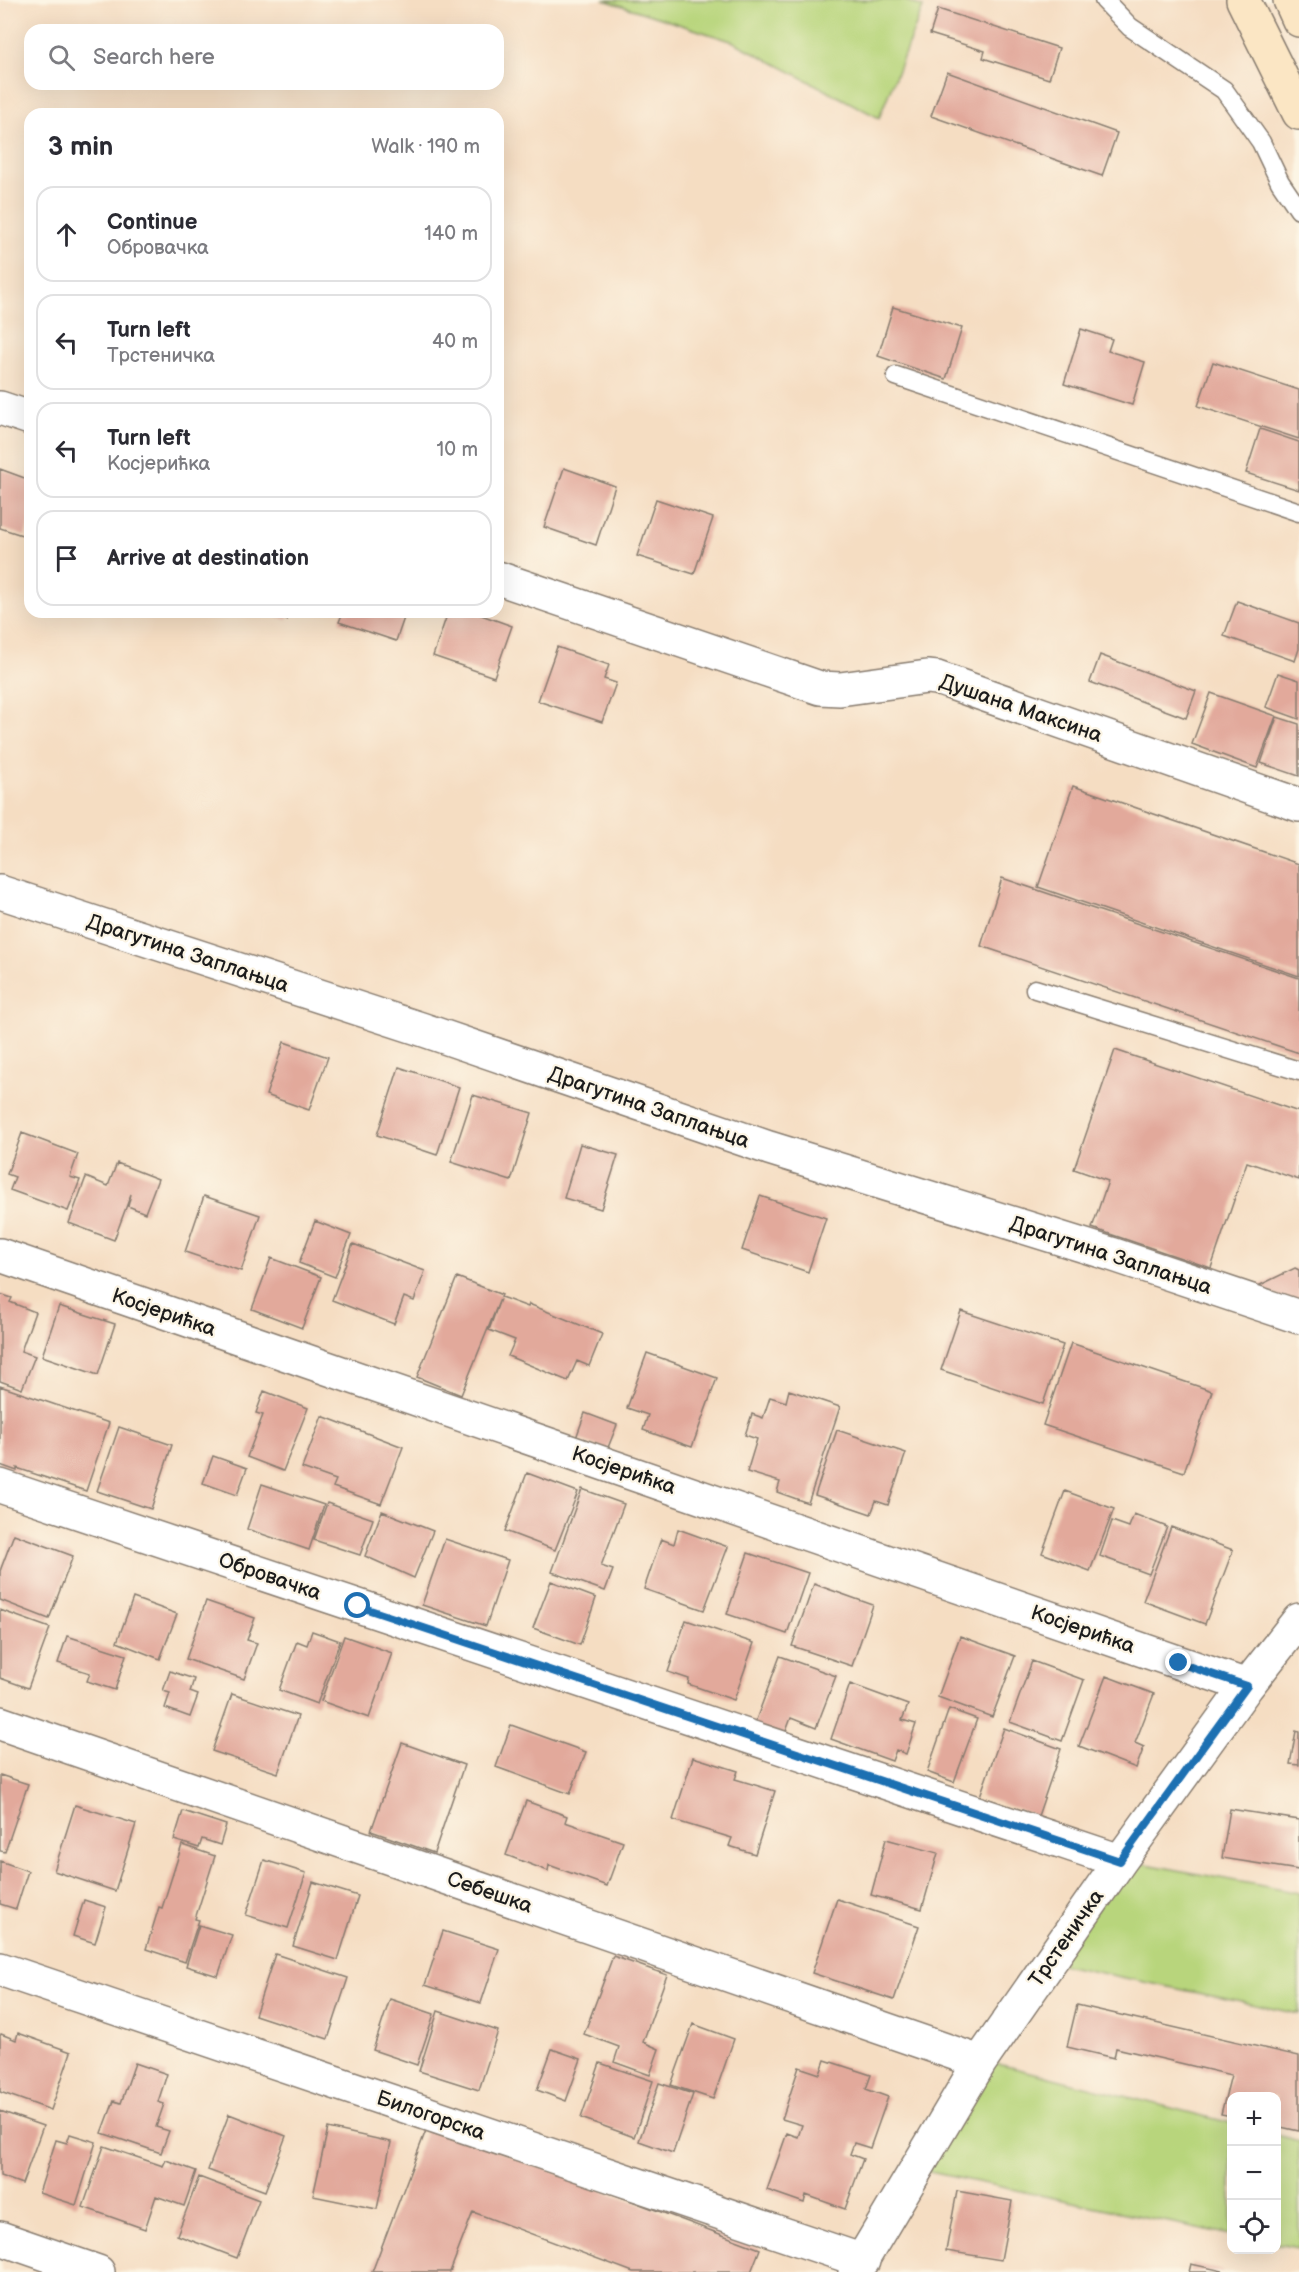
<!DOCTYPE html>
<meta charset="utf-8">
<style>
body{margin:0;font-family:"Balsamiq Sans",sans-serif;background:#f7f7f7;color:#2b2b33}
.controls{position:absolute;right:18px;bottom:18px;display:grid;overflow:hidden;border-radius:12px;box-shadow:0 6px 24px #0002}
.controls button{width:54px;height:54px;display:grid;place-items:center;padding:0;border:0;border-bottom:2px solid #e1e1e2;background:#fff;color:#2b2b33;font:30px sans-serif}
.stop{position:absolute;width:18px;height:18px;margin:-14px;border:4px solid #1f6fb2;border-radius:50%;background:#fff}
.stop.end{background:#1f6fb2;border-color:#fff;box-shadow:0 2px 6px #0008}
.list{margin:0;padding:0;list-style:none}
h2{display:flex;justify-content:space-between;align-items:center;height:78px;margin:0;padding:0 24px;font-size:26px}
h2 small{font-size:20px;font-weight:400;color:#7c7c81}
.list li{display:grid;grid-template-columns:39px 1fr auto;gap:18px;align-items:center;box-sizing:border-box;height:96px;margin:0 12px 12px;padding:0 12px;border:2px solid #e1e1e2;border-radius:18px}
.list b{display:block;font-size:22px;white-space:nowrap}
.list p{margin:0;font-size:20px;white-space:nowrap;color:#7c7c81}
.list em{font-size:20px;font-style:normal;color:#7c7c81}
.icon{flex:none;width:33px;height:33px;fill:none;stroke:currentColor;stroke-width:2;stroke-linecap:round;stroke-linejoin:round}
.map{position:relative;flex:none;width:1299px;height:2272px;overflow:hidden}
.search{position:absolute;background:#fff;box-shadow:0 6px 24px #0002;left:24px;top:24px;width:480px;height:66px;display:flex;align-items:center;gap:15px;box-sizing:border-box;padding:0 21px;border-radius:18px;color:#7c7c81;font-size:22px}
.panel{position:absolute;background:#fff;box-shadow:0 6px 24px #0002;left:24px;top:108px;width:480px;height:510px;border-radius:18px}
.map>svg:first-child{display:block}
.green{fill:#b8d57c;stroke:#6a784c;stroke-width:1.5}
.building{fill:#e2a99b}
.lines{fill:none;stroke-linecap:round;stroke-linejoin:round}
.lane-casing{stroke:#887c6f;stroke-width:21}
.street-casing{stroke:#887c6f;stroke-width:36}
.secondary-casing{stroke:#887c6f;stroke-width:36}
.lane{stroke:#fff;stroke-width:18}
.street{stroke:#fff;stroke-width:33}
.secondary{stroke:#fbe6c4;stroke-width:33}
.route{stroke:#1f6fb2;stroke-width:8}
.labels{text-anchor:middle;stroke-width:4.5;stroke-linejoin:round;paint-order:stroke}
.street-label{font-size:21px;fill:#1c1c1c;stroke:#fcf5e5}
</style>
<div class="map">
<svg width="1299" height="2272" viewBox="0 0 1299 2272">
<rect width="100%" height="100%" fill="#fcf5e5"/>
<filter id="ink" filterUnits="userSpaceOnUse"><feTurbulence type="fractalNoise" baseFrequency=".0167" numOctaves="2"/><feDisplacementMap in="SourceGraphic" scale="12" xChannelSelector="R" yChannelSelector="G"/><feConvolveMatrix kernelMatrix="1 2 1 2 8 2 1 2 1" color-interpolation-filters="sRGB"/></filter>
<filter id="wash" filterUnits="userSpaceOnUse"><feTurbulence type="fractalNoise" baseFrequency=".008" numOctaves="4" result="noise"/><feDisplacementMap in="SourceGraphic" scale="24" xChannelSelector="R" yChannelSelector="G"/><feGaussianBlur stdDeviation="1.35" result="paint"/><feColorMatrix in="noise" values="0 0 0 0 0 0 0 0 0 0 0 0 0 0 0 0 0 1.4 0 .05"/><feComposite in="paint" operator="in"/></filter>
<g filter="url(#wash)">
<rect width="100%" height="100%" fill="#f5ddc2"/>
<path class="green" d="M 604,0 L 904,0 L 923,7 L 879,118 L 734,42 Z
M 1130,1861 L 1299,1893 L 1299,2014 L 1058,1964 Z
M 990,2062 L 1231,2123 L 1231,2235 L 925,2171 Z
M 1276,2135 L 1299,2141 L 1299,2248 L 1277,2244 Z"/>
<g id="blocks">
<path class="building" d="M 938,9 L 1059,48 L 1049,79 L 983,58 L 985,51 L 930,34 Z
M 947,72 L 1117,133 L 1102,176 L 931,116 Z
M 893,307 L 962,328 L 946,379 L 878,356 Z
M 1081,329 L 1112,339 L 1108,351 L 1145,362 L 1132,405 L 1064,384 Z
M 1213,362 L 1299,390 L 1299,439 L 1198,406 Z
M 1260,429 L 1299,442 L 1299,490 L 1246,473 Z
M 564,468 L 615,486 L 596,545 L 544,527 Z
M 0,469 L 30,480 L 30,520 L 25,536 L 0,528 Z
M 656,499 L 713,518 L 694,574 L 637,556 Z
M 1237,601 L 1299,623 L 1299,649 L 1295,661 L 1224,636 Z
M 266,612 L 289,612 L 287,620 Z
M 343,612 L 406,612 L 396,641 L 339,622 Z
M 448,612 L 473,612 L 512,626 L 494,677 L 433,656 Z
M 557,647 L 609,665 L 604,679 L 616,683 L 602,722 L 538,701 Z
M 1100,655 L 1196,691 L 1186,718 L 1090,682 Z
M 1278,673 L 1299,680 L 1299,719 L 1266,707 Z
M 1211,693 L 1276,716 L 1257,768 L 1192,744 Z
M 1277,717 L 1299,724 L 1299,776 L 1261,763 Z
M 1073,786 L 1299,864 L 1299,976 L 1038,887 Z
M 1002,878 L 1299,978 L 1299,1053 L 981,946 Z
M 284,1042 L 328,1057 L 309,1110 L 266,1095 Z
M 1115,1050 L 1299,1112 L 1299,1180 L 1247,1162 L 1211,1268 L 1092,1228 L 1108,1181 L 1074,1169 Z
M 399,1067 L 459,1087 L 437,1155 L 377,1135 Z
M 473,1095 L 532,1113 L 511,1181 L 451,1162 Z
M 22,1133 L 78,1154 L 70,1177 L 80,1180 L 68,1211 L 10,1190 L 15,1177 L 7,1174 Z
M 580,1144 L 618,1155 L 601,1209 L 564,1198 Z
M 117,1163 L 158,1179 L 145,1213 L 128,1206 L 131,1194 L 114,1240 L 69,1223 L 86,1177 L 108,1186 Z
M 204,1196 L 260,1215 L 241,1271 L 185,1252 Z
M 760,1196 L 826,1218 L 808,1272 L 742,1250 Z
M 315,1221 L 351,1235 L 335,1277 L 299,1263 Z
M 353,1244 L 425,1271 L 414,1301 L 404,1297 L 394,1324 L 332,1300 Z
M 271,1258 L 321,1277 L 302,1328 L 252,1309 Z
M 1295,1268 L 1299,1270 L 1299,1304 L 1254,1288 Z
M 457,1277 L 502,1295 L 501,1297 L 528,1307 L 529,1304 L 602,1334 L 589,1366 L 577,1361 L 568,1381 L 508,1356 L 515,1340 L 489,1330 L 500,1299 L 461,1395 L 417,1377 Z
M 0,1294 L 12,1298 L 10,1302 L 35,1312 L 21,1351 L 35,1356 L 22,1389 L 0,1381 Z
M 59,1306 L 115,1324 L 98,1375 L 42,1356 Z
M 961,1311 L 1063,1345 L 1043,1404 L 941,1370 Z
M 1071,1343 L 1212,1391 L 1184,1472 L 1043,1425 Z
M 647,1353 L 717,1378 L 692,1447 L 643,1430 L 648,1415 L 627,1408 Z
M 0,1386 L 109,1423 L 86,1491 L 17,1468 L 17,1471 L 0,1465 Z
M 789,1390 L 840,1407 L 808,1503 L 777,1492 L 780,1482 L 747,1472 L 757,1439 L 745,1435 L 752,1414 L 763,1418 L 770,1397 L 786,1402 Z
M 264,1391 L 308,1408 L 283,1471 L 247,1457 L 263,1415 L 256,1413 Z
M 585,1413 L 617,1425 L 607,1450 L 576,1438 Z
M 322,1416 L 403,1447 L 381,1504 L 333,1487 L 336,1480 L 302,1468 Z
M 119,1427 L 172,1445 L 151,1509 L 97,1491 Z
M 837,1430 L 906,1453 L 888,1505 L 876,1501 L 871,1514 L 815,1495 Z
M 213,1456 L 247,1468 L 237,1495 L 203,1483 Z
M 527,1473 L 578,1492 L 555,1550 L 505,1531 Z
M 262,1484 L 324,1505 L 309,1550 L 247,1529 Z
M 582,1489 L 624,1504 L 601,1566 L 613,1570 L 605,1591 L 552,1572 Z
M 1065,1491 L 1114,1509 L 1090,1571 L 1042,1553 Z
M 327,1503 L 373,1519 L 360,1555 L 314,1540 Z
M 382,1511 L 433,1531 L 414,1578 L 365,1556 Z
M 1134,1514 L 1167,1527 L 1149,1574 L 1100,1556 L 1112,1521 L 1129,1527 Z
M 1171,1527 L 1233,1550 L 1205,1624 L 1143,1601 Z
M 678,1529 L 728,1547 L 704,1610 L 644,1589 L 661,1539 L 674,1544 Z
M 14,1534 L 73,1556 L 49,1619 L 0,1600 L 0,1571 Z
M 445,1539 L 508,1560 L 486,1626 L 422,1605 Z
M 748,1553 L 808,1573 L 787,1634 L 727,1614 Z
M 551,1581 L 596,1598 L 580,1645 L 533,1628 Z
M 814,1584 L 873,1605 L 852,1666 L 792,1646 Z
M 133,1598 L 177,1614 L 160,1659 L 117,1642 Z
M 206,1601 L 255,1618 L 247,1640 L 257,1643 L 244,1679 L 186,1659 Z
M 0,1610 L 50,1628 L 28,1688 L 0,1678 Z
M 686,1620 L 754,1643 L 734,1700 L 688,1684 L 689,1679 L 668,1672 Z
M 312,1631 L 340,1641 L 317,1704 L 279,1690 L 297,1641 L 307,1645 Z
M 67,1636 L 126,1655 L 115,1690 L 87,1681 L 90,1673 L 58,1663 Z
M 344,1636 L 392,1653 L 369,1718 L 321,1701 Z
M 960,1636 L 1015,1656 L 992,1717 L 938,1697 Z
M 780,1656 L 836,1676 L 816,1728 L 791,1718 L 783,1739 L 753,1728 Z
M 1032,1661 L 1084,1680 L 1062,1741 L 1010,1722 Z
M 170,1671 L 194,1679 L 190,1692 L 198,1695 L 190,1717 L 165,1708 L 170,1693 L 163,1691 Z
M 1106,1676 L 1154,1694 L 1135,1743 L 1144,1747 L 1136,1768 L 1079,1746 Z
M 850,1684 L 908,1705 L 902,1720 L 916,1724 L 906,1754 L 896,1750 L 892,1761 L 831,1739 Z
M 232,1694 L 298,1716 L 278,1773 L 212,1751 Z
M 949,1709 L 977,1719 L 954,1782 L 927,1772 Z
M 511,1725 L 586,1752 L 570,1794 L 496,1767 Z
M 1004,1728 L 1061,1749 L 1038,1816 L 980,1796 Z
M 1296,1731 L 1299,1732 L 1299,1765 L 1290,1764 Z
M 402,1743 L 464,1765 L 434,1853 L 371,1831 Z
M 693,1757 L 738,1771 L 735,1779 L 775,1791 L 755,1854 L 729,1846 L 732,1838 L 673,1820 Z
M 0,1775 L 28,1784 L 5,1852 L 0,1851 Z
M 526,1801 L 567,1816 L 565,1822 L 623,1842 L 607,1886 L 549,1865 L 548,1871 L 506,1855 Z
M 75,1805 L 136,1824 L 115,1891 L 54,1871 Z
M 1230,1809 L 1299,1820 L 1299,1870 L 1222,1858 Z
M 183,1811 L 226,1825 L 220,1845 L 202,1839 L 199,1848 L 174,1840 Z
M 886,1839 L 938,1853 L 922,1909 L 871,1895 Z
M 182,1845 L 215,1856 L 195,1919 L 199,1920 L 185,1962 L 146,1949 L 159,1907 L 162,1908 Z
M 264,1860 L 306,1873 L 288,1928 L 246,1915 Z
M 0,1861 L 28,1871 L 16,1909 L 0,1904 Z
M 313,1882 L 358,1896 L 338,1960 L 293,1946 Z
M 837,1899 L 919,1926 L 894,2000 L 812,1973 Z
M 84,1900 L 106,1907 L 95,1943 L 73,1936 Z
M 199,1925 L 232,1935 L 218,1976 L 186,1966 Z
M 443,1931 L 499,1949 L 481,2003 L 425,1985 Z
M 275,1954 L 348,1978 L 328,2039 L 255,2015 Z
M 613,1956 L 667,1975 L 643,2042 L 659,2049 L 650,2075 L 614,2062 L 619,2047 L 584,2034 Z
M 390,1999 L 434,2014 L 417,2065 L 373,2050 Z
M 1077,2005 L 1299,2056 L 1299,2131 L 1276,2126 L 1276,2096 L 1232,2096 L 1232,2116 L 1221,2114 L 1231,2075 L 1116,2048 L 1114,2058 L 1067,2047 Z
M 438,2011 L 498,2031 L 479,2090 L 419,2071 Z
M 693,2024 L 734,2039 L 713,2099 L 671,2085 Z
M 18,2033 L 71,2052 L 51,2110 L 0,2092 L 0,2036 L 1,2034 L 16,2040 Z
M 552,2049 L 581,2059 L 566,2101 L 537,2090 Z
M 825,2060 L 871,2075 L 866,2089 L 888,2097 L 870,2148 L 854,2143 L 850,2154 L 863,2159 L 845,2209 L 806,2195 L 804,2203 L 767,2190 L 787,2133 L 798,2137 L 802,2125 L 782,2119 L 799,2067 L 820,2074 Z
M 135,2063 L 167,2074 L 158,2102 L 164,2104 L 156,2127 L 169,2131 L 161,2153 L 102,2133 L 114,2101 L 121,2103 Z
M 600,2063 L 653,2081 L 634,2137 L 581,2118 Z
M 659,2083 L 693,2094 L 673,2153 L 639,2141 Z
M 0,2111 L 43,2126 L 22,2184 L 0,2176 Z
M 229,2114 L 286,2136 L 265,2191 L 208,2170 Z
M 428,2125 L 760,2249 L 751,2272 L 633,2272 L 473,2212 L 450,2272 L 372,2272 Z
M 328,2128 L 391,2142 L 377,2209 L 313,2196 Z
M 70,2134 L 96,2142 L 76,2205 L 39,2193 L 56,2140 L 67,2143 Z
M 104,2146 L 163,2166 L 166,2160 L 196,2171 L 184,2206 L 156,2196 L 145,2229 L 83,2207 Z
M 199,2177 L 259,2200 L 237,2258 L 177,2235 Z
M 957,2191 L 1012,2201 L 1001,2260 L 946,2251 Z
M 1191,2264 L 1223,2271 L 1223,2272 L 1189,2272 Z"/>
</g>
</g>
<g filter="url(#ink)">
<use href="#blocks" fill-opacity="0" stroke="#887c6f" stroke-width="1.5"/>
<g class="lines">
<g class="lane-casing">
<path id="lane" d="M 1104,0 L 1130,27 L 1224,90 L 1261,142 L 1280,182 L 1299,210
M 896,376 L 1299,512
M 1035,989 L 1299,1071"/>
</g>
<g class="street-casing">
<path id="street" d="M 0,408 L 30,418
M 498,578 L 820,688 L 840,689 L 927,677 L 937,678 L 1299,805
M 0,892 L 421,1029 L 769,1148 L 1111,1254 L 1299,1317
M 0,1255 L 1247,1686
M 0,1486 L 1120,1861
M 0,1723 L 980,2062
M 0,1969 L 863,2261
M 0,2238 L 98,2272
M 855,2272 L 980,2062 L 1120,1861 L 1247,1686 L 1299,1620"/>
</g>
<g class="secondary-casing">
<path id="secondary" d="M 1243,0 L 1299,113
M 1290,0 L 1299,20"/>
</g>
<use href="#lane" class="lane"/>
<use href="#street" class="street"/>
<use href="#secondary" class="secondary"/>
</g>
</g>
<g class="lines" filter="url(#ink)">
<path class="route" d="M 358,1606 L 1120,1861 L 1247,1686 L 1179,1663"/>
</g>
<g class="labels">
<g class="street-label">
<text transform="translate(1021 708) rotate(19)" y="7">Душана Максина</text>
<text transform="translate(188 953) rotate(18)" y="7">Драгутина Заплањца</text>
<text transform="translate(649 1107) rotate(19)" y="7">Драгутина Заплањца</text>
<text transform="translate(1111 1255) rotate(18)" y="7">Драгутина Заплањца</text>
<text transform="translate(164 1312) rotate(19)" y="7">Косјерићка</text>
<text transform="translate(624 1470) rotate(19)" y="7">Косјерићка</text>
<text transform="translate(270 1576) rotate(19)" y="7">Обровачка</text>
<text transform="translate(1083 1629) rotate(19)" y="7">Косјерићка</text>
<text transform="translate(490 1892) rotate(19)" y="7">Себешка</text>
<text transform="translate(1066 1938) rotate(-55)" y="7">Трстеничка</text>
<text transform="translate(431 2115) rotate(19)" y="7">Билогорска</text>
</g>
</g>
</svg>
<div class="controls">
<button>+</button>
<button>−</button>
<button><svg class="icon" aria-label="locate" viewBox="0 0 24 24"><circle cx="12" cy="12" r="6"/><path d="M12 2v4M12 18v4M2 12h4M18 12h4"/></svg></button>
</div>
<div class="stop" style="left:358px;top:1606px"></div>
<div class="stop end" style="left:1179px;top:1663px"></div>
<div class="search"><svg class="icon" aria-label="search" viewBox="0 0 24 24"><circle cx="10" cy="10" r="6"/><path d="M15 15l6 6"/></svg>Search here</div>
<section class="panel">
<h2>3 min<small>Walk · 190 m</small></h2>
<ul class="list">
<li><svg class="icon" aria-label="ahead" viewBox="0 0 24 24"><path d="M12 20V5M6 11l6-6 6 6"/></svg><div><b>Continue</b><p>Обровачка</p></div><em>140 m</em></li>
<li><svg class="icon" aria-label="left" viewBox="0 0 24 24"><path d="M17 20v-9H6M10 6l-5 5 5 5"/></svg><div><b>Turn left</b><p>Трстеничка</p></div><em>40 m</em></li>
<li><svg class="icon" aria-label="left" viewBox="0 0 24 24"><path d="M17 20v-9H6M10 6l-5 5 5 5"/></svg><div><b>Turn left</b><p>Косјерићка</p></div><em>10 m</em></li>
<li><svg class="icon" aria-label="arrive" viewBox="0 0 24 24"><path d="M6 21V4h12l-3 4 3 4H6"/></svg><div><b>Arrive at destination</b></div></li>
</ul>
</section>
</div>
